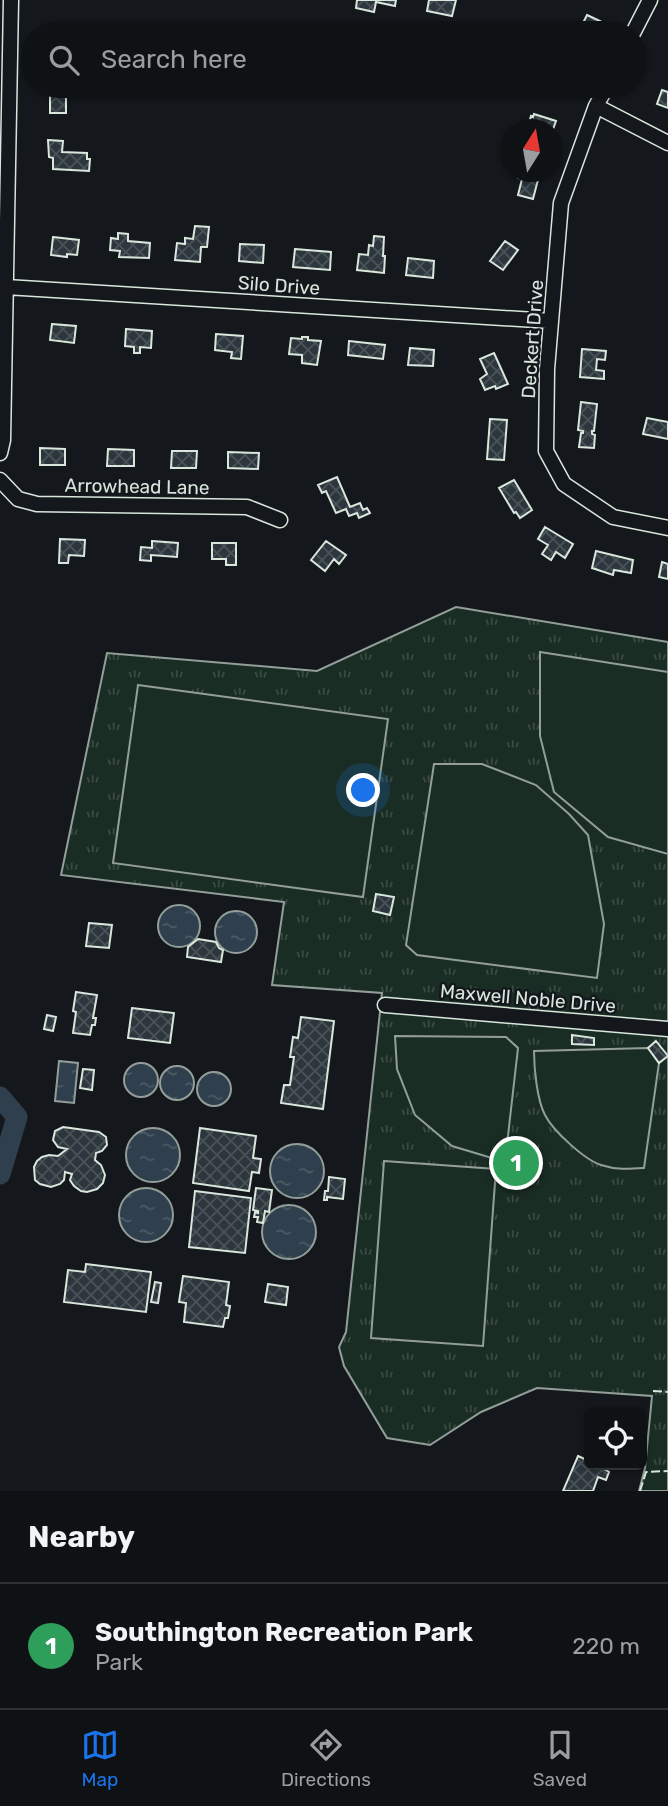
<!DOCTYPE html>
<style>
body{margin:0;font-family:Rubik,sans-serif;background:#1d2022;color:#f1f3f6}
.controls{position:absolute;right:21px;bottom:21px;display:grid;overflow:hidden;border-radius:10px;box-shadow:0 2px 5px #0004}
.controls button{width:63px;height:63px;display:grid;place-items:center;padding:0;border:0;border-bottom:2px solid #2f3234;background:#0f1215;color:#f1f3f6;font:35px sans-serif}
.compass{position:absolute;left:500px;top:119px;width:63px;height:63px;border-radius:50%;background:#0f1215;box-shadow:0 2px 5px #0004;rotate:11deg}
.you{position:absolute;left:364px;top:791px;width:24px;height:24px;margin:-18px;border:5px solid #fff;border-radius:50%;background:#1a73e8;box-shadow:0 0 0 10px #1a73e833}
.badge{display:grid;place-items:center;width:46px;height:46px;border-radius:50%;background:#1a73e8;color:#fff;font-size:23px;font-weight:700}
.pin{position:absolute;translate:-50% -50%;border:4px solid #fff;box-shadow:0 2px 7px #0006}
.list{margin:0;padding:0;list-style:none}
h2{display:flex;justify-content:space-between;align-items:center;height:91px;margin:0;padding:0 28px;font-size:30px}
h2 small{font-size:23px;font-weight:400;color:#9b9ea0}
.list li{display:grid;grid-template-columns:46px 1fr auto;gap:21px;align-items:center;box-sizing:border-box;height:126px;padding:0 28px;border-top:2px solid #2f3234}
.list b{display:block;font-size:26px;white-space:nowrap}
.list p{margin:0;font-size:23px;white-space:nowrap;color:#9b9ea0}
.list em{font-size:23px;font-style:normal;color:#9b9ea0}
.icon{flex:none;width:38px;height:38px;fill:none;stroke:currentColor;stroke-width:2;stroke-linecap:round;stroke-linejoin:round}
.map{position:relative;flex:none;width:668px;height:1491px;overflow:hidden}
.search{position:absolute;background:#0f1215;box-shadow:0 2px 5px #0004;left:21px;right:21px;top:21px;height:77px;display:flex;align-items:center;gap:18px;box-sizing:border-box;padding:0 24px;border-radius:38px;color:#9b9ea0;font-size:26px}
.sheet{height:217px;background:#0f1215}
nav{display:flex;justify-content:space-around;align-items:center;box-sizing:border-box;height:98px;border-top:2px solid #2f3234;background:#0f1215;font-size:19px;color:#9b9ea0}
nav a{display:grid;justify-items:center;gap:4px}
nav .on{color:#1a73e8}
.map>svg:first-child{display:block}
.grass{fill:url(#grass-tufts);stroke:#939e99;stroke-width:2}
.pitch{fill:#1a2d24;stroke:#939e99;stroke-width:2}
.water{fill:url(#water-ripples);stroke:#939e99;stroke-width:2}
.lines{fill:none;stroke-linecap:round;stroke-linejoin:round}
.river{stroke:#2f3f4d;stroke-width:21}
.building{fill:url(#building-cross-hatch);stroke:#d8e6dc;stroke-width:2}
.minor-casing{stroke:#d8e6dc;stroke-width:17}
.minor{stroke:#14181c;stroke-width:14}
.fence{stroke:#d8e6dc;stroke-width:2;stroke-dasharray:9 3.5;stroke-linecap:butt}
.labels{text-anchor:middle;stroke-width:5;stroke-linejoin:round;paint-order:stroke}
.street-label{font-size:19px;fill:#d8e6dc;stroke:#14181c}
</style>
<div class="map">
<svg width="668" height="1491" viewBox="0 0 668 1491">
<defs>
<pattern id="grass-tufts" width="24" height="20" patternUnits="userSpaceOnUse" patternTransform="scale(1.75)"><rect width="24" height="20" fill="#1a2d24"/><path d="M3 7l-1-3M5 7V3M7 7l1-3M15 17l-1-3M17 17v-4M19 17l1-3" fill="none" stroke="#3b4b43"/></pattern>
<pattern id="water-ripples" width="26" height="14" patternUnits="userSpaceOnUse" patternTransform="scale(1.75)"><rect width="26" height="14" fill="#2f3f4d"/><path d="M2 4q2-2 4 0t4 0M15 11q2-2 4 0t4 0" fill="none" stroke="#4c5b66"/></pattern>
<pattern id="building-cross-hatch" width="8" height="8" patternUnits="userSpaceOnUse" patternTransform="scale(1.75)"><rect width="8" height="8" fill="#2c363c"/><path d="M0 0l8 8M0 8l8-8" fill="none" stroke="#4a5358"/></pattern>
</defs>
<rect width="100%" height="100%" fill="#14181c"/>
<path class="grass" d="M 456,607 L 668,642 L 668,1491 L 639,1491 L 645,1468 L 652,1396 L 537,1388 L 481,1412 L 430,1445 L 387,1438 L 344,1366 L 339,1347 L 346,1332 L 382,993 L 272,985 L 284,902 L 61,875 L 107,653 L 317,671 Z"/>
<path class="pitch" d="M 540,652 L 668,672 L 668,854 L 608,837 L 554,792 L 540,736 Z
M 138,685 L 388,719 L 363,897 L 113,863 Z
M 434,764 L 482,764 L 536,785 L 569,814 L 588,835 L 604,924 L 597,978 L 417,955 L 406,945 Z
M 395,1036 L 506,1037 L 518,1048 L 505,1162 L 452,1146 L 415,1115 L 397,1069 Z
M 648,1048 L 659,1063 L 644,1168 C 629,1169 616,1170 601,1165 C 585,1160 553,1131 545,1115 C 537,1100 534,1068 534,1051 Z
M 384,1161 L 496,1169 L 483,1346 L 371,1338 Z"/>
<path class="water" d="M158 926a21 21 0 1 1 42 0a21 21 0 1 1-42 0Z
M215 932a21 21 0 1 1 42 0a21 21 0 1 1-42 0Z
M 59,1061 L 78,1063 L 74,1103 L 55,1101 Z
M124 1080a17 17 0 1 1 34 0a17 17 0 1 1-34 0Z
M160 1083a17 17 0 1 1 34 0a17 17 0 1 1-34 0Z
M197 1089a17 17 0 1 1 34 0a17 17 0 1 1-34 0Z
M126 1155a27 27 0 1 1 54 0a27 27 0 1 1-54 0Z
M270 1171a27 27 0 1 1 54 0a27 27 0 1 1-54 0Z
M119 1215a27 27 0 1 1 54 0a27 27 0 1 1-54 0Z
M262 1232a27 27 0 1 1 54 0a27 27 0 1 1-54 0Z"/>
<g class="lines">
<path class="river" d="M 0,1097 L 17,1117 L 0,1174"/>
</g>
<path class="building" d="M 357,0 L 396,0 L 395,6 L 376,2 L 374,12 L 356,8 Z
M 429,0 L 456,0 L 452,16 L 427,11 Z
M 587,15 L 602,22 L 597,33 L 578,33 Z
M 50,86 L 63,86 L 63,97 L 66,97 L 66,113 L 50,113 Z
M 662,90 L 668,92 L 668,108 L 657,104 Z
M 534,114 L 556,121 L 552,132 L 552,130 L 527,130 L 531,116 L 533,117 Z
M 48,140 L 63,141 L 62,152 L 87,153 L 87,159 L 90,159 L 89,171 L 53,169 L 53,158 L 49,157 Z
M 519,172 L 539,176 L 533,199 L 518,195 L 522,179 L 518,178 Z
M 195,226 L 209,227 L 207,247 L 201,247 L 200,262 L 175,260 L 177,243 L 185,244 L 185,238 L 193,239 Z
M 118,233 L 128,234 L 128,241 L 150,243 L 149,258 L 119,257 L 120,251 L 110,250 L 111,238 L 118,239 Z
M 374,236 L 384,237 L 383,256 L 385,256 L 384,273 L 357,270 L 359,254 L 368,255 L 369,245 L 373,246 Z
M 53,237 L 79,240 L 77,255 L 67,254 L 67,257 L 51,255 Z
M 505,241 L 518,250 L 503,270 L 490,261 Z
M 240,244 L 264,245 L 263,263 L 239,261 Z
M 295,249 L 331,252 L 330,270 L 293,267 Z
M 408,258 L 434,261 L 433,278 L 406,275 Z
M 52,324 L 76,326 L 74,343 L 50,340 Z
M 126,329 L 152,331 L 151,348 L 140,347 L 140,353 L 134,353 L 134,347 L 125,346 Z
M 216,334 L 243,336 L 241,359 L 231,358 L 232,352 L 215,350 Z
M 302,337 L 308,337 L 308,340 L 321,341 L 317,365 L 302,363 L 302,355 L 289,354 L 291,338 L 302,339 Z
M 349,341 L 385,345 L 383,359 L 348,355 Z
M 410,348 L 434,350 L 433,366 L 408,365 Z
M 582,349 L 606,351 L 605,360 L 597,359 L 596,370 L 604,371 L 604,379 L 580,377 Z
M 494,353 L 508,384 L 496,389 L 495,386 L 485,390 L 480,379 L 487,374 L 480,359 Z
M 581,402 L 597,404 L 594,431 L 592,431 L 592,434 L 595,435 L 594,448 L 579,447 L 581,433 L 583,433 L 583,431 L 578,430 Z
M 647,418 L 668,422 L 668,439 L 643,434 Z
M 490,419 L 507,420 L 504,460 L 487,459 Z
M 40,448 L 65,449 L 65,465 L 40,465 Z
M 108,449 L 134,450 L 134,466 L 107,466 Z
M 172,451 L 197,451 L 196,468 L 171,468 Z
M 228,452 L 259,453 L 258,469 L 228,468 Z
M 337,477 L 350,507 L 360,503 L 363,510 L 367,508 L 370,513 L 359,518 L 357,513 L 349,516 L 346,509 L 336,513 L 326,491 L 322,493 L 318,485 Z
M 514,480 L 532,510 L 520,518 L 516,512 L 514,513 L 499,488 Z
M 545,527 L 573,544 L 565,558 L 556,552 L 551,560 L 542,554 L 548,545 L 538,539 Z
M 60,539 L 85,540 L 84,556 L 69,555 L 68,563 L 59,563 Z
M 152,541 L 178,543 L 177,557 L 151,555 L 151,561 L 140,560 L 141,547 L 152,548 Z
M 326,541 L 346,555 L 339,564 L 334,559 L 325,571 L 311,560 Z
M 212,543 L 236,543 L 236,565 L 226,565 L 226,559 L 212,559 Z
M 596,551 L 633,560 L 631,573 L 614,570 L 613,575 L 592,568 Z
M 662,562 L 668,564 L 668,579 L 659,577 Z
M 376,894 L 394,897 L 390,915 L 373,911 Z
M 89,923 L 112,925 L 109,948 L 86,946 Z
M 198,939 L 216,942 L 219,948 L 223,950 L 221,962 L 187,957 L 188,947 Z
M 76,992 L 97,995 L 93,1018 L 96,1018 L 95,1025 L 92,1025 L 90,1035 L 73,1033 L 76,1012 L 73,1011 Z
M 132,1008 L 174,1013 L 170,1043 L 128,1038 Z
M 47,1015 L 56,1017 L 53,1031 L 44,1029 Z
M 301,1017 L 334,1021 L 323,1109 L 281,1103 L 284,1085 L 290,1085 L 294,1057 L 290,1057 L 293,1037 L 298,1038 Z
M 572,1035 L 594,1038 L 594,1045 L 572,1044 Z
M 656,1041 L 668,1056 L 659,1063 L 648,1048 Z
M 83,1069 L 94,1070 L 92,1090 L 80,1088 Z
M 63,1127 L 99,1132 L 106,1137 L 107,1145 L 102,1151 L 96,1153 L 95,1160 L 101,1165 L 105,1175 L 103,1183 L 97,1189 L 87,1192 L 81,1191 L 74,1186 L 70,1180 L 72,1174 L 65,1172 L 64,1180 L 60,1184 L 51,1187 L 40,1184 L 35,1180 L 34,1167 L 37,1161 L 42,1157 L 49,1155 L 58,1156 L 67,1149 L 58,1147 L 53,1140 L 55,1131 Z
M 200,1128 L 256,1136 L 253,1158 L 261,1159 L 259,1173 L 252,1172 L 249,1191 L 193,1183 Z
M 329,1177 L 345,1179 L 343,1199 L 327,1197 L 327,1200 L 324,1200 L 325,1191 L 328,1191 Z
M 256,1188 L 272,1190 L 269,1212 L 265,1211 L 263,1223 L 257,1222 L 258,1217 L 254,1217 L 255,1212 L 258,1213 L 258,1211 L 253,1210 Z
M 195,1191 L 251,1198 L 245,1253 L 189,1247 Z
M 86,1264 L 151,1272 L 146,1312 L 64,1302 L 68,1270 L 85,1272 Z
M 183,1276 L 229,1282 L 226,1305 L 230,1306 L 228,1318 L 225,1318 L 223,1327 L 184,1322 L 186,1303 L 179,1302 Z
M 155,1282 L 161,1283 L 158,1303 L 151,1302 Z
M 268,1284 L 288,1287 L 286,1305 L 265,1302 Z
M 578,1456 L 589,1461 L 589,1465 L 597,1465 L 609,1472 L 606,1480 L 598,1477 L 593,1491 L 563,1491 Z"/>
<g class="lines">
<g class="minor-casing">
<path id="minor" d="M 633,33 L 650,0
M 607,86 L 596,106 L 561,203 L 547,369 L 546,451 L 564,484 L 613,517 L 668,528
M 596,106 L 668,143
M 6,287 L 551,321
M 0,453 L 3,440 L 11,0
M 0,480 L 18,499 L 37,504 L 247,507 L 280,520
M 385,1005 L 668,1029"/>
</g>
<use href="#minor" class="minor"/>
<path class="fence" d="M 653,1391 L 668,1392
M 640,1491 L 646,1472 L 668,1471"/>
</g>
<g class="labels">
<g class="street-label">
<text transform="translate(279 285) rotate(4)" y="7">Silo Drive</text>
<text transform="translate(532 339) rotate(-86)" y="7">Deckert Drive</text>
<text transform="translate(137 486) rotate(1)" y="7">Arrowhead Lane</text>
<text transform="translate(528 998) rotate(5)" y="7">Maxwell Noble Drive</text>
</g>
</g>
</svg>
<div class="controls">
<button><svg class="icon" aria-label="locate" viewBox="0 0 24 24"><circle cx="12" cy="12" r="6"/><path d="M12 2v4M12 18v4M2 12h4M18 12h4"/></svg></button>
</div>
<svg class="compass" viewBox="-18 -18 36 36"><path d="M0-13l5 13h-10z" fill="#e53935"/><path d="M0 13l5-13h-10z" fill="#9b9ea0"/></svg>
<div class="you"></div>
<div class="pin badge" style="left:516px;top:1163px;background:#2e9e5b">1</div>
<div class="search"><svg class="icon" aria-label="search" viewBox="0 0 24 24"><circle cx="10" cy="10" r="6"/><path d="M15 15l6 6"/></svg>Search here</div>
</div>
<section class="sheet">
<h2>Nearby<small></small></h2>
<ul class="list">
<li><span class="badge" style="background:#2e9e5b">1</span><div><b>Southington Recreation Park</b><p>Park</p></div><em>220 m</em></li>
</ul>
</section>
<nav>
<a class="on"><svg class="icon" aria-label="map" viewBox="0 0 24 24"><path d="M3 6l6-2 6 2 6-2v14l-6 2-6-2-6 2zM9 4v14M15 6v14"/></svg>Map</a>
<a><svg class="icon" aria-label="directions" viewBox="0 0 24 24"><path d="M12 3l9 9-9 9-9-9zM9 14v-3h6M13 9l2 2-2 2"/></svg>Directions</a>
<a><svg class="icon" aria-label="saved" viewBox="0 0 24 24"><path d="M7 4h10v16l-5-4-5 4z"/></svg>Saved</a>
</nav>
